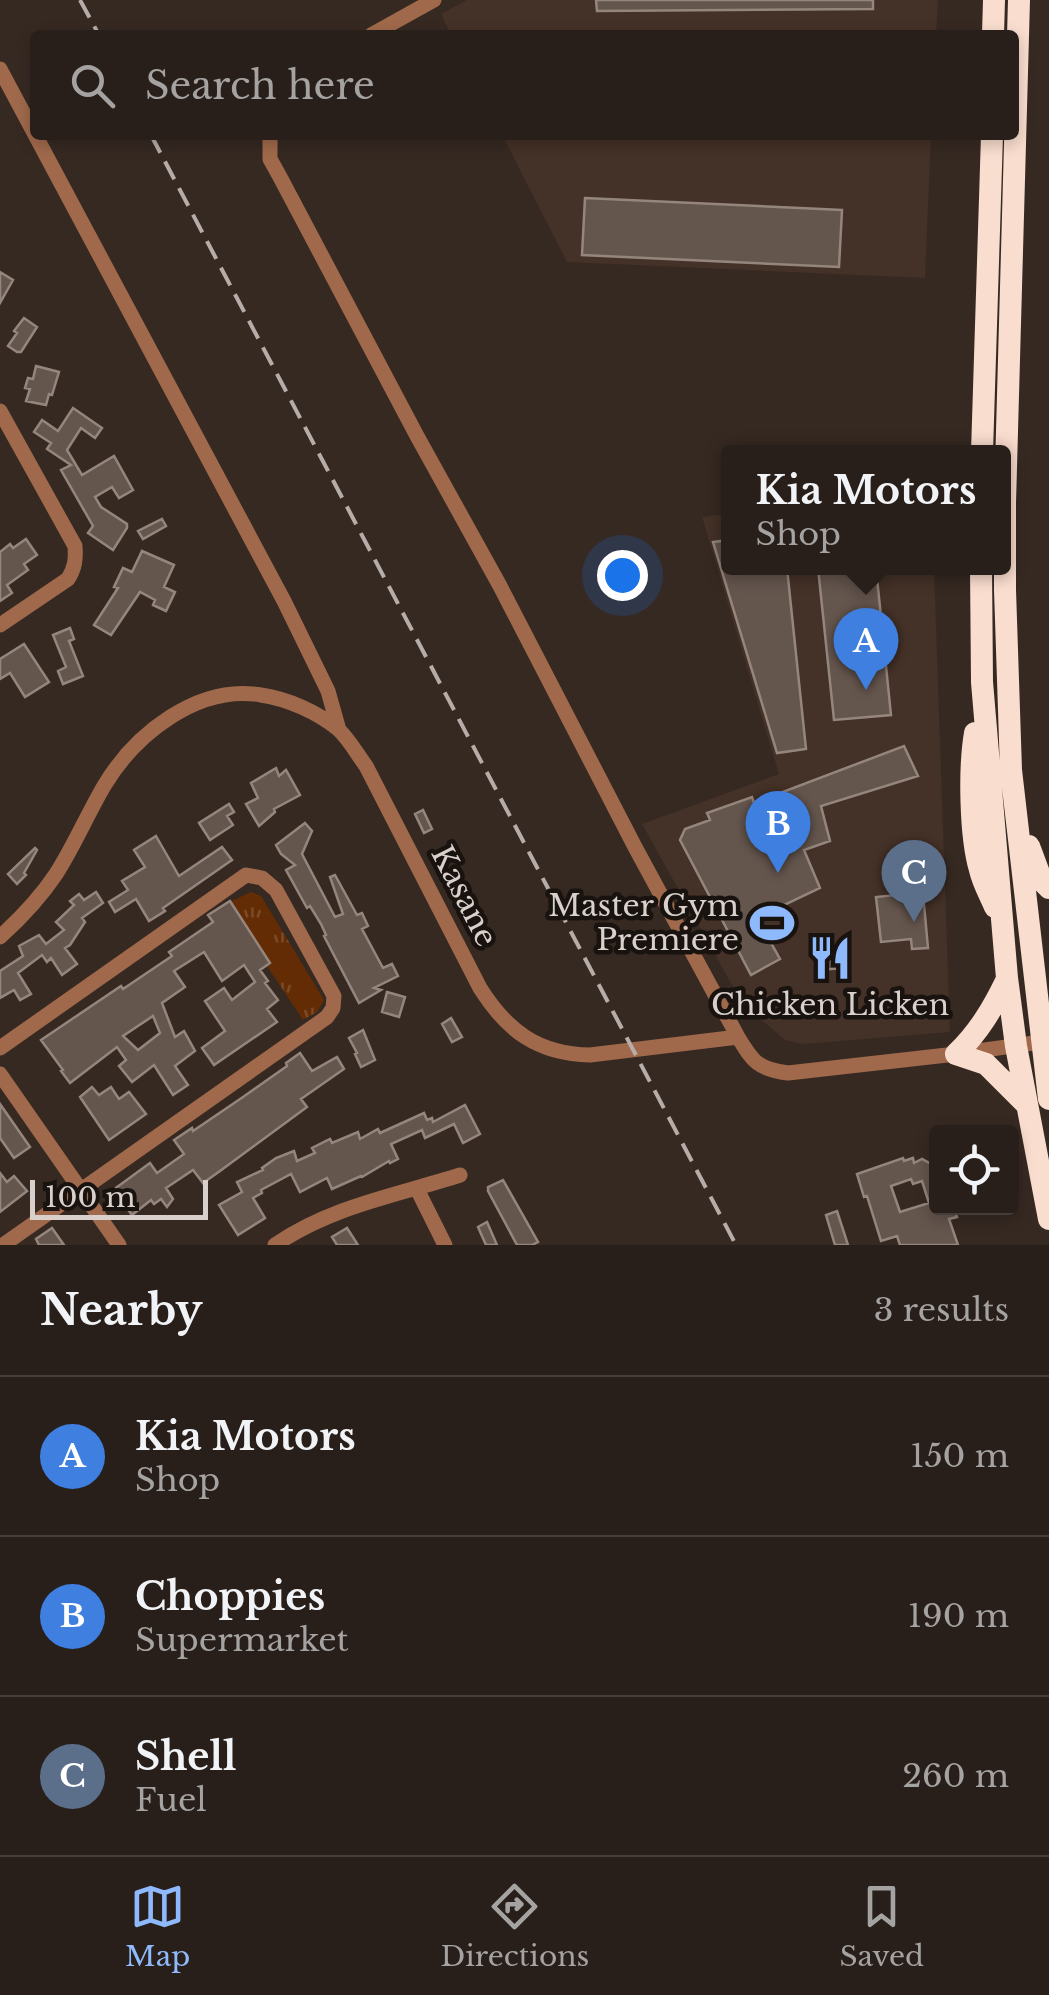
<!DOCTYPE html>
<style>
body{margin:0;font-family:"Libre Baskerville",serif;background:#342c27;color:#f1f3f6}
.controls{position:absolute;right:30px;bottom:30px;display:grid;overflow:hidden;border-radius:10px;box-shadow:0 5px 15px #0003}
.controls button{width:90px;height:90px;display:grid;place-items:center;padding:0;border:0;border-bottom:2px solid #443d39;background:#281f1a;color:#f1f3f6;font:50px sans-serif}
.scale{position:absolute;left:30px;bottom:25px;width:178px;box-sizing:border-box;padding-left:10px;border:5px solid #d9d0cc;border-top:0;font-size:28px;line-height:35px;white-space:nowrap;color:#d9d0cc;-webkit-text-stroke:8px #191310;paint-order:stroke}
.you{position:absolute;left:622px;top:575px;width:35px;height:35px;margin:-25px;border:8px solid #fff;border-radius:50%;background:#1a73e8;box-shadow:0 0 0 15px #1a73e833}
.badge{display:grid;place-items:center;width:65px;height:65px;border-radius:50%;background:#8eb9fd;color:#fff;font-size:32px;font-weight:700}
.pin{position:absolute;translate:-50% -82px;filter:drop-shadow(0 2px 5px #0008)}
.pin::after{content:'';position:absolute;top:52px;width:35px;height:30px;background:inherit;clip-path:polygon(0 0,100% 0,50% 100%)}
.popup{position:absolute;left:721px;top:445px;width:290px;height:130px;box-sizing:border-box;display:grid;place-content:center;border-radius:10px;background:#281f1a;filter:drop-shadow(0 2px 8px #0005);font-size:32px;white-space:nowrap;color:#a5a2a2}
.popup b{font-size:38px;color:#f1f3f6}
.popup::after{content:'';position:absolute;left:50%;top:100%;margin-left:-20px;border:20px solid transparent;border-top-color:#281f1a}
.list{margin:0;padding:0;list-style:none}
h2{display:flex;justify-content:space-between;align-items:center;height:130px;margin:0;padding:0 40px;font-size:42px}
h2 small{font-size:32px;font-weight:400;color:#a5a2a2}
.list li{display:grid;grid-template-columns:65px 1fr auto;gap:30px;align-items:center;box-sizing:border-box;height:160px;padding:0 40px;border-top:2px solid #443d39}
.list b{display:block;font-size:38px;white-space:nowrap}
.list p{margin:0;font-size:32px;white-space:nowrap;color:#a5a2a2}
.list em{font-size:32px;font-style:normal;color:#a5a2a2}
.icon{flex:none;width:55px;height:55px;fill:none;stroke:currentColor;stroke-width:2;stroke-linecap:round;stroke-linejoin:round}
.map{position:relative;flex:none;width:1049px;height:1245px;overflow:hidden}
.search{position:absolute;background:#281f1a;box-shadow:0 5px 15px #0003;left:30px;right:30px;top:30px;height:110px;display:flex;align-items:center;gap:25px;box-sizing:border-box;padding:0 35px;border-radius:10px;color:#a5a2a2;font-size:38px}
.sheet{height:610px;background:#281f1a}
nav{display:flex;justify-content:space-around;align-items:center;box-sizing:border-box;height:140px;border-top:2px solid #443d39;background:#281f1a;font-size:28px;color:#a5a2a2}
nav a{display:grid;justify-items:center;gap:5px}
nav .on{color:#8eb9fd}
.map>svg:first-child{display:block}
.built{fill:#443127}
.grass{fill:url(#grass-tufts)}
.building{fill:#64554d;stroke:#95867d;stroke-width:2.5;fill-rule:evenodd}
.lines{fill:none;stroke-linecap:round;stroke-linejoin:round}
.minor{stroke:#a0694b;stroke-width:15}
.highway{stroke:#f9ddce;stroke-width:22}
.rail{stroke:#b7ada8;stroke-width:4;stroke-dasharray:20 10;stroke-linecap:butt}
.labels{text-anchor:middle;stroke-width:9;stroke-linejoin:round;paint-order:stroke}
.street-label{font-size:30px;fill:#d9d0cc;stroke:#191310}
.poi-label{font-size:30px;fill:#d9d0cc;stroke:#191310;text-anchor:end}
</style>
<div class="map">
<svg width="1049" height="1245" viewBox="0 0 1049 1245">
<defs>
<pattern id="grass-tufts" width="24" height="20" patternUnits="userSpaceOnUse" patternTransform="scale(2.5)"><rect width="24" height="20" fill="#642c04"/><path d="M3 7l-1-3M5 7V3M7 7l1-3M15 17l-1-3M17 17v-4M19 17l1-3" fill="none" stroke="#7a4a27"/></pattern>
</defs>
<rect width="100%" height="100%" fill="#362922"/>
<path class="built" d="M 467,0 L 938,0 L 936,35 L 451,35 L 441,14 Z
M 502,135 L 931,135 L 925,278 L 567,262 Z
M 728,514 L 728,568 L 934,568 L 950,1032 L 803,1044 L 785,1040 L 742,1003 L 642,824 L 779,774 L 702,517 Z"/>
<path class="grass" d="M 251,892 L 261,896 L 324,1000 L 317,1012 L 303,1020 L 226,904 Z"/>
<path class="building" d="M 596,0 L 873,0 L 873,9 L 597,11 Z
M 585,198 L 842,210 L 839,267 L 582,255 Z
M 0,272 L 13,280 L 0,303 Z
M 24,318 L 37,327 L 21,352 L 17,352 L 8,346 L 17,333 L 14,331 Z
M 36,366 L 59,372 L 52,395 L 49,394 L 46,405 L 26,401 L 30,389 L 25,388 L 28,378 L 33,379 Z
M 73,408 L 102,428 L 95,438 L 81,428 L 67,450 L 82,475 L 114,456 L 133,490 L 119,498 L 112,487 L 95,497 L 101,507 L 127,524 L 127,528 L 113,550 L 88,533 L 93,526 L 61,470 L 71,465 L 47,449 L 51,443 L 34,432 L 42,420 L 58,431 Z
M 162,519 L 166,526 L 143,539 L 138,531 Z
M 26,539 L 37,555 L 24,564 L 28,570 L 7,585 L 12,593 L 0,601 L 0,552 L 10,544 L 13,548 Z
M 728,540 L 728,568 L 787,568 L 806,749 L 777,753 L 713,542 Z
M 142,551 L 174,565 L 164,587 L 175,592 L 166,611 L 153,605 L 155,600 L 140,592 L 111,635 L 94,625 L 118,588 L 114,587 L 123,568 L 132,572 Z
M 818,568 L 876,568 L 891,715 L 834,720 Z
M 70,628 L 74,639 L 69,641 L 83,676 L 63,684 L 58,671 L 66,667 L 53,635 Z
M 24,644 L 49,682 L 25,697 L 10,673 L 0,679 L 0,659 Z
M 904,746 L 918,776 L 821,806 L 830,841 L 804,850 L 820,888 L 757,918 L 780,959 L 751,975 L 680,840 L 685,829 L 710,820 L 707,813 L 752,797 L 754,803 Z
M 276,768 L 279,776 L 286,770 L 300,795 L 274,809 L 275,812 L 259,826 L 246,804 L 258,798 L 251,783 Z
M 229,804 L 234,812 L 227,816 L 233,825 L 210,840 L 199,823 Z
M 423,810 L 432,829 L 424,833 L 415,814 Z
M 305,823 L 312,831 L 302,854 L 335,917 L 343,914 L 330,877 L 335,875 L 357,915 L 362,913 L 368,926 L 362,929 L 383,968 L 392,964 L 398,976 L 374,988 L 381,990 L 359,1003 L 324,936 L 326,935 L 321,924 L 310,906 L 307,908 L 286,870 L 295,865 L 281,854 L 276,845 Z
M 156,836 L 179,876 L 222,847 L 232,860 L 163,908 L 165,911 L 149,921 L 136,899 L 115,912 L 109,902 L 128,890 L 122,881 L 145,867 L 134,850 Z
M 35,848 L 37,850 L 24,873 L 26,875 L 17,884 L 8,874 Z
M 922,882 L 928,948 L 912,949 L 911,939 L 881,942 L 876,897 L 906,894 L 905,884 Z
M 96,892 L 103,903 L 82,918 L 85,922 L 70,945 L 65,948 L 77,964 L 62,975 L 51,958 L 47,962 L 42,955 L 18,973 L 31,994 L 20,1000 L 14,990 L 0,998 L 0,971 L 23,956 L 19,946 L 39,935 L 46,944 L 64,930 L 56,922 L 74,905 L 70,901 L 79,894 L 84,900 Z
M 230,901 L 270,963 L 260,970 L 268,981 L 265,983 L 278,1000 L 267,1009 L 277,1022 L 214,1065 L 202,1048 L 225,1031 L 205,1001 L 224,988 L 232,1000 L 255,982 L 244,965 L 222,981 L 204,952 L 174,971 L 185,987 L 162,1003 L 175,1037 L 184,1031 L 195,1051 L 175,1066 L 188,1085 L 173,1095 L 154,1065 L 132,1082 L 119,1066 L 126,1060 L 117,1047 L 70,1083 L 61,1071 L 63,1070 L 41,1040 L 121,986 L 123,989 L 172,956 L 169,952 L 213,922 L 208,915 ZM 153,1016 L 160,1033 L 138,1050 L 123,1036 Z
M 842,946 L 844,968 L 818,970 L 817,948 Z
M 387,992 L 405,997 L 399,1017 L 382,1012 Z
M 451,1018 L 462,1037 L 452,1042 L 442,1024 Z
M 363,1030 L 375,1060 L 361,1067 L 355,1054 L 357,1053 L 349,1038 Z
M 300,1053 L 312,1071 L 337,1057 L 344,1069 L 301,1099 L 307,1107 L 220,1171 L 203,1183 L 193,1170 L 166,1188 L 173,1199 L 167,1207 L 161,1199 L 154,1204 L 151,1200 L 132,1215 L 113,1190 L 150,1163 L 157,1173 L 184,1154 L 174,1140 L 192,1128 L 193,1131 L 243,1097 L 287,1066 L 286,1063 Z
M 92,1087 L 99,1095 L 111,1087 L 119,1099 L 129,1092 L 146,1114 L 109,1140 L 80,1097 Z
M 0,1104 L 30,1147 L 14,1158 L 0,1138 Z
M 465,1105 L 480,1134 L 463,1143 L 454,1124 L 425,1138 L 422,1130 L 391,1144 L 398,1159 L 390,1163 L 389,1161 L 362,1177 L 361,1176 L 332,1189 L 327,1178 L 300,1192 L 291,1174 L 261,1190 L 262,1193 L 253,1198 L 265,1218 L 238,1235 L 219,1205 L 242,1192 L 237,1182 L 263,1170 L 262,1168 L 276,1158 L 294,1151 L 297,1161 L 315,1153 L 312,1148 L 330,1139 L 332,1143 L 358,1132 L 360,1139 L 378,1129 L 380,1133 L 424,1113 L 427,1120 L 432,1118 L 433,1122 Z
M 903,1158 L 904,1161 L 913,1158 L 914,1163 L 922,1159 L 931,1164 L 936,1171 L 936,1208 L 954,1208 L 957,1217 L 949,1219 L 958,1245 L 900,1245 L 897,1236 L 881,1241 L 867,1196 L 864,1197 L 857,1174 ZM 911,1179 L 913,1184 L 922,1181 L 929,1203 L 900,1212 L 891,1186 Z
M 0,1173 L 7,1182 L 14,1176 L 27,1191 L 0,1212 Z
M 503,1180 L 538,1242 L 532,1245 L 517,1245 L 488,1191 L 488,1187 Z
M 837,1211 L 848,1245 L 835,1245 L 826,1215 Z
M 487,1222 L 497,1245 L 486,1245 L 478,1227 Z
M 52,1228 L 64,1245 L 39,1245 L 36,1239 Z
M 347,1228 L 358,1245 L 337,1245 L 332,1237 Z"/>
<g class="lines">
<path class="minor" d="M 371,35 L 434,0
M 0,69 L 284,601 L 328,691 L 339,730
M 270,135 L 270,159 L 280,177 L 417,436 L 500,586 L 635,847 L 738,1037
M 0,411 L 75,546 C 76,559 75,568 68,579 L 0,625
M 0,937 C 21,918 40,898 56,874 C 74,846 87,815 104,786 C 135,734 198,684 261,695 C 288,699 317,712 338,729 C 349,739 357,754 366,766 L 480,988 C 507,1031 538,1054 590,1055 L 738,1037 C 753,1062 758,1069 788,1073 L 956,1054 L 1048,1041
M 0,1048 L 246,875 L 262,878 L 276,890 L 334,996 L 333,1008 L 327,1017 L 3,1245
M 0,1074 L 119,1245
M 417,1189 L 445,1245
M 275,1245 C 332,1206 395,1196 460,1175"/>
<path class="highway" d="M 1019,0 L 1005,503 L 1005,590 L 1011,770 L 1049,1099
M 993,35 L 994,0
M 982,452 L 992,135
M 981,568 L 982,682 L 1007,978 L 1016,1046 L 1049,1219
M 975,733 C 969,768 970,836 980,870 C 983,883 990,895 995,907
M 1029,846 L 1042,881 L 1049,888
M 956,1054 C 979,1032 993,1008 1007,979
M 956,1054 L 986,1064 L 1026,1104"/>
<path class="rail" d="M 80,0 L 99,35
M 151,135 L 736,1245"/>
</g>
<defs>
<g id="stadium-bare" transform="scale(3.45)"><path d="M0-5a6.5 5 0 1 0 0 10a6.5 5 0 1 0 0-10ZM-3.5-1.8h7v3.6h-7Z" fill="#8eb9fd" stroke="#191310" stroke-width="2.5" paint-order="stroke"/></g>
<g id="restaurant-bare" transform="scale(3.45)"><path d="M-5-6h1v4h1v-4h1v4h1v-4h1v5L-1.5 .5V6h-2V.5L-5-1ZM5-6V6H3V1.5H1.5Q1.5-4 5-6Z" fill="#8eb9fd" stroke="#191310" stroke-width="2.5" paint-order="stroke"/></g>
</defs>
<g fill-rule="evenodd">
<use href="#stadium-bare" x="772" y="923"/>
<use href="#restaurant-bare" x="830" y="958"/>
</g>
<g class="labels">
<g class="street-label">
<text transform="translate(464 896) rotate(63)" y="10">Kasane</text>
</g>
<g class="poi-label">
<text x="739" y="916">Master Gym<tspan x="739" dy="34">Premiere</tspan></text>
<text x="830" y="1015" text-anchor="middle">Chicken Licken</text>
</g>
</g>
</svg>
<div class="controls">
<button><svg class="icon" aria-label="locate" viewBox="0 0 24 24"><circle cx="12" cy="12" r="6"/><path d="M12 2v4M12 18v4M2 12h4M18 12h4"/></svg></button>
</div>
<div class="scale">100 m</div>
<div class="you"></div>
<div class="pin badge" style="left:866px;top:690px;background:#3f7fe0">A</div>
<div class="popup"><b>Kia Motors</b>Shop</div>
<div class="pin badge" style="left:778px;top:873px;background:#3f7fe0">B</div>
<div class="pin badge" style="left:914px;top:922px;background:#5c6f8a">C</div>
<div class="search"><svg class="icon" aria-label="search" viewBox="0 0 24 24"><circle cx="10" cy="10" r="6"/><path d="M15 15l6 6"/></svg>Search here</div>
</div>
<section class="sheet">
<h2>Nearby<small>3 results</small></h2>
<ul class="list">
<li><span class="badge" style="background:#3f7fe0">A</span><div><b>Kia Motors</b><p>Shop</p></div><em>150 m</em></li>
<li><span class="badge" style="background:#3f7fe0">B</span><div><b>Choppies</b><p>Supermarket</p></div><em>190 m</em></li>
<li><span class="badge" style="background:#5c6f8a">C</span><div><b>Shell</b><p>Fuel</p></div><em>260 m</em></li>
</ul>
</section>
<nav>
<a class="on"><svg class="icon" aria-label="map" viewBox="0 0 24 24"><path d="M3 6l6-2 6 2 6-2v14l-6 2-6-2-6 2zM9 4v14M15 6v14"/></svg>Map</a>
<a><svg class="icon" aria-label="directions" viewBox="0 0 24 24"><path d="M12 3l9 9-9 9-9-9zM9 14v-3h6M13 9l2 2-2 2"/></svg>Directions</a>
<a><svg class="icon" aria-label="saved" viewBox="0 0 24 24"><path d="M7 4h10v16l-5-4-5 4z"/></svg>Saved</a>
</nav>
